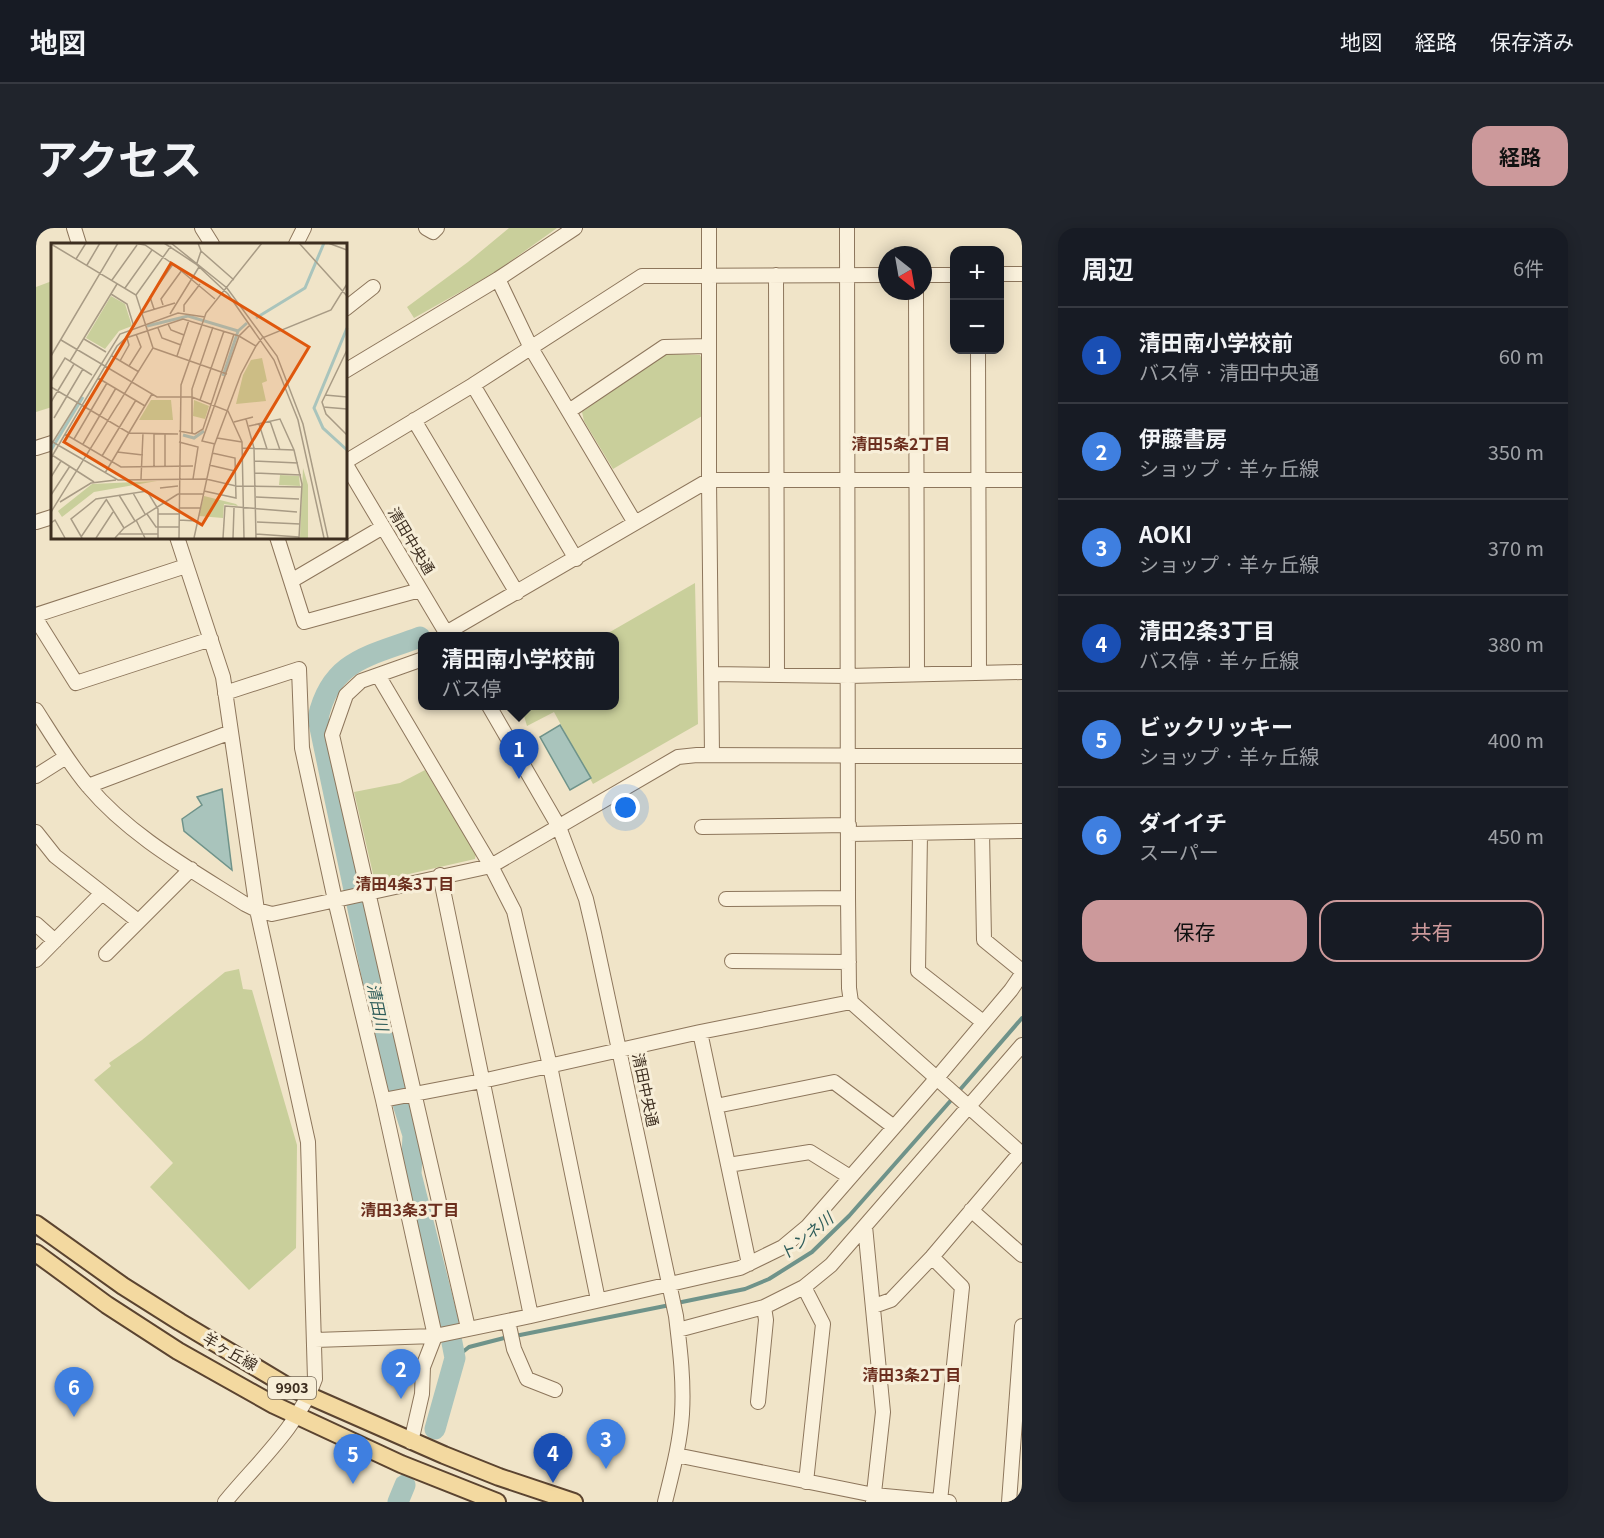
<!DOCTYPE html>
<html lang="ja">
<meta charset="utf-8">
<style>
body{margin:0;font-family:Georgia,"Noto Sans JP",serif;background:#20242c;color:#f1f3f6}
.controls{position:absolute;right:18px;top:18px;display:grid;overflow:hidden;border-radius:12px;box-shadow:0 3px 15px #0003}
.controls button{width:54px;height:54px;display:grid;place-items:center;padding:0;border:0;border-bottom:2px solid #363941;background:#171b24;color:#f1f3f6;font:30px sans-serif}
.compass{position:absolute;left:842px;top:18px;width:54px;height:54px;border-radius:50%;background:#171b24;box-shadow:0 3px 15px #0003;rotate:149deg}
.you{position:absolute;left:590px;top:580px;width:21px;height:21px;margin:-15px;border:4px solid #fff;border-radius:50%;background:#1a73e8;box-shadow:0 0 0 9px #1a73e833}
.badge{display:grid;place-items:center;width:39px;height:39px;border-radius:50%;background:#cc999b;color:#fff;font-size:20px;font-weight:700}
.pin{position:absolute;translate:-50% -50px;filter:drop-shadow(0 2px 3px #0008)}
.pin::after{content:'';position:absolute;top:32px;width:21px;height:18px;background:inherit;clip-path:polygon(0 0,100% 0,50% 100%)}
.popup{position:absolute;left:382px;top:404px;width:201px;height:78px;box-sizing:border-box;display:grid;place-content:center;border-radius:12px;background:#171b24;filter:drop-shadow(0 2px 4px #0005);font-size:20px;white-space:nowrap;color:#9ea1a6}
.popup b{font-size:22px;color:#f1f3f6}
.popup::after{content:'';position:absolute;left:50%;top:100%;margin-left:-12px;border:12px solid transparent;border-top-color:#171b24}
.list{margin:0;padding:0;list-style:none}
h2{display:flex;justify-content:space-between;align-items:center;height:78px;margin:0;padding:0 24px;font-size:26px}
h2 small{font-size:20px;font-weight:400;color:#9ea1a6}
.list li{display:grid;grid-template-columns:39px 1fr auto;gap:18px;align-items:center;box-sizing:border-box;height:96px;padding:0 24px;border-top:2px solid #363941}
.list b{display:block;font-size:22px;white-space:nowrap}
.list p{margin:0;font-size:20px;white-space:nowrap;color:#9ea1a6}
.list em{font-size:20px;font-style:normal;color:#9ea1a6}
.actions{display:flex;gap:12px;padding:18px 24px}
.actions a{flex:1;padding:14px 0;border:2px solid #cc999b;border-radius:18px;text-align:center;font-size:21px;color:#cc999b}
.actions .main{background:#cc999b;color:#111}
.map{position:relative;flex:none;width:986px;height:1274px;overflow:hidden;border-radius:18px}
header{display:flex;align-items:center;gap:36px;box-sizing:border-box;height:84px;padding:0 30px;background:#171b24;border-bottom:2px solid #363941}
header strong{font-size:28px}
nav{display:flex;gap:33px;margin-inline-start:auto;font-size:21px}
.intro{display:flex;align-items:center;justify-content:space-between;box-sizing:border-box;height:144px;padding:0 36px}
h1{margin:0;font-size:42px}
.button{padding:15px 27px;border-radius:18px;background:#cc999b;color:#111;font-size:21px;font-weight:700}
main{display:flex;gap:36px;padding:0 36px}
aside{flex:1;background:#171b24;border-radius:18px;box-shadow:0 3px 15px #0003}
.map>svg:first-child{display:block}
.green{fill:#c9cf9b}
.water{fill:#a9c4bc;stroke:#6f938a;stroke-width:1.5}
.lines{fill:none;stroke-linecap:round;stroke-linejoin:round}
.stream{stroke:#6f938a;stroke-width:4}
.river{stroke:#a9c4bc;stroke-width:21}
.minor-casing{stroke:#8d765c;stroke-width:16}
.major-casing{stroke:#5b4430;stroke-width:20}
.minor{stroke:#faf1dc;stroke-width:14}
.major{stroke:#f3d9a0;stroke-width:16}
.labels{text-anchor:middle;stroke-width:6;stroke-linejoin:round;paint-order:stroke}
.shield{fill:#f7eed8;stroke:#756857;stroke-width:1.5}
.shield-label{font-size:14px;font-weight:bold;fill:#3d2e20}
.street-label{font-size:15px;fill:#3d2e20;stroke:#f7eed8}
.neighbourhood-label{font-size:16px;font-weight:bold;fill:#6b2e1e;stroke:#f7eed8}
.water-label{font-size:16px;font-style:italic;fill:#2f5d5a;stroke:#f7eed8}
.inset-river{fill:none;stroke:#a9c4bc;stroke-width:3}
.inset-road{fill:none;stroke:#a89b85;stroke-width:1.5}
.view{fill:#df570d;fill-opacity:0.15;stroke:#df570d;stroke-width:3}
.inset-edge{fill:none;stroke:#3d2e20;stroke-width:3}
</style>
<header>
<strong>地図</strong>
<nav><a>地図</a><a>経路</a><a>保存済み</a></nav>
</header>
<div class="intro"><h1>アクセス</h1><a class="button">経路</a></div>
<main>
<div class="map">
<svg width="986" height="1274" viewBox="0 0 986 1274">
<rect width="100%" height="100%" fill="#f0e4c8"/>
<path class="green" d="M 473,0 L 521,0 L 458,45 L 378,90 L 371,79 L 432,34 Z
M 16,53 L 16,179 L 0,184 L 0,59 Z
M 630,126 L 664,127 L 666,131 L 666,188 L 577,241 L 548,193 L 546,184 Z
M 659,355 L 662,496 L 557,556 L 518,484 L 491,498 L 485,478 L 579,478 L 579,408 L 567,408 Z
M 389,542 L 440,626 L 439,631 L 351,651 L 338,650 L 318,564 L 364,555 Z
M 203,741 L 207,761 L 216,762 L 261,917 L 260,1020 L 213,1062 L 114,959 L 137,935 L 58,852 L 75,838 L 73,835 L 106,812 L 189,744 Z"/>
<path class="water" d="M 524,497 L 555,550 L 534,562 L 504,509 Z
M 186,561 L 196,642 L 148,603 L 146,591 L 166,577 L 161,569 Z"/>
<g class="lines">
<path class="stream" d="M 922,864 L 986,790
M 641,1075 L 709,1061 L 733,1051 L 776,1024 L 813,988 L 917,870
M 479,1108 L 634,1077
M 419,1130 L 433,1119 L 472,1109"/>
<path class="river" d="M 384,409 C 335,428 295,431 282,490 L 355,838 L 377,907 L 375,946 L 411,1089 L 419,1130 L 399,1201
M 362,1274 L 369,1257"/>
<g class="minor-casing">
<path id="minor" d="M 38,0 L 43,16
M 166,0 L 176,16
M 390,0 L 397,4 L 401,0
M 673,0 L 673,252 L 676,527
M 811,0 L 812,670 L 813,760 L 815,774 L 986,926
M 260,16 L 268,0
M 963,46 L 986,46
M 740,47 L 741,447
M 887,47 L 918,47
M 462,51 L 495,120 L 599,295
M 880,63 L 881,446
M 309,81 L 337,59
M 942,122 L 943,445
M 309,143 L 462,51 L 539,0
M 437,157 L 540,331
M 533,183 L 628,119 L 673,118
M 378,192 L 481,365
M 0,220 L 16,215
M 309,234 L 437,157 L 606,48 L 851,47
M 309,235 L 412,408
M 0,294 L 16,289
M 141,309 L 187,449 L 221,682 L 272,914 L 279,1151 C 263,1198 220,1236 189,1274
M 241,309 L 268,394 L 384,362
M 255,353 L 347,299
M 0,387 L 150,338
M 0,391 L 40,455 L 175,411
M 410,405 L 673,252 L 986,252
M 387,431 L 325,453 L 310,467 L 296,507 L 432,1100
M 675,446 L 812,448 L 986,444
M 342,447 L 455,638 L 478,683 L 514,838 L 562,1072
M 189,465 L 263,441 L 266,520 L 299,672 L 347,872 L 399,1108 L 387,1139 L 386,1166 L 375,1214
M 453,478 L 523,599 L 550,671 L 558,705 L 640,1088 C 644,1121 648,1153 646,1186 C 644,1216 636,1245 629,1274
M 0,482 C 16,507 32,534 52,558 C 94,608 154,641 209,676 L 221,682 L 236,686 L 455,638 L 642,529 L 661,527 L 986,528
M 0,548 L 30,529
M 52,558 L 195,504
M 666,599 L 813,597
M 0,604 L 19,628 L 102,693
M 946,604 L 948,712 L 986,743
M 884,605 L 882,743 L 947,794
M 813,606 L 986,603
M 404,647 L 495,1088
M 690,671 L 812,670
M 0,696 L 19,713
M 70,726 L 155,641
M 0,732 L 65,666
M 696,733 L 813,734
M 664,804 L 713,1036
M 347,872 L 446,853 L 664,804 L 815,774
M 680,878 L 798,854 L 858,899
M 692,937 L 774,924 L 814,949
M 935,982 L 986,1027
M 829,998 L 847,1184 L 837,1274
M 896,1029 L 926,1059 L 904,1273
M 768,1059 L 787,1096 L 770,1254
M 838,1078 L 855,1072 L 896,1029 L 984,925
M 472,1093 L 478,1121 L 491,1151 L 519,1162
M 642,1102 L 728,1079 L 768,1059 L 795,1037 L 986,817
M 279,1112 L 399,1108 L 495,1088 L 704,1040 L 747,1019 L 771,999 L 900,851 L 975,762 L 986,746
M 722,1174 L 730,1092 L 728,1079
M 640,1227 L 838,1267 L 913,1274
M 973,1274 L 986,1098"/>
</g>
<g class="major-casing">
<path id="major" d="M 0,996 L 87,1058 L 144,1094 L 251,1158 L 408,1227 L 463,1249 L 538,1274
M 0,1025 L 71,1077 L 142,1123 L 238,1177 L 365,1236 L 461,1274"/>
</g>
<use href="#minor" class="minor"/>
<use href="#major" class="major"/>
</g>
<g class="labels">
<rect class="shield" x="232" y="1149" width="48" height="22" rx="4.5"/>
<g class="shield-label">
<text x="256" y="1165">9903</text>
</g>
<g class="street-label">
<text transform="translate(375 313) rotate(59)" y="5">清田中央通</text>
<text transform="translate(609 862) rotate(78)" y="5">清田中央通</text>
<text transform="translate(194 1124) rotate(30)" y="5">羊ヶ丘線</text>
</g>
<g class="neighbourhood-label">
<text x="865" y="222">清田5条2丁目</text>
<text x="369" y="662">清田4条3丁目</text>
<text x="374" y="988">清田3条3丁目</text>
<text x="876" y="1153">清田3条2丁目</text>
</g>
<g class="water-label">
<text transform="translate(342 779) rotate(78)" y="6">清田川</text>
<text transform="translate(770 1008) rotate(-39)" y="6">トンネ川</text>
</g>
</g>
<g transform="translate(15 15)">
<rect width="296" height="296" fill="#f0e4c8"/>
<path d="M 60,53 L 74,61 L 81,83 L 68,88 L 54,106 L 35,95 ZM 211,115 L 216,138 L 211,140 L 215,158 L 185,161 L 192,132 L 200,117 ZM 100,157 L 120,157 L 122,177 L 88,177 ZM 143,157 L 158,163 L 154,176 L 142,173 ZM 252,225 L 257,242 L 257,295 L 249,295 ZM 229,232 L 248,233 L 249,243 L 228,242 ZM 106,238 L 43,249 L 11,274 L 7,268 L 41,241 ZM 153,253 L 185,261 L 187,263 L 173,261 L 172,275 L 148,273 Z" fill="#c9cf9b"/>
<path class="inset-river" d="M 205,75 L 254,45 L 273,0M 96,83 L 137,73 L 187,88M 296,85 L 263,165 L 272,185 L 296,207M 172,133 L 187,88 L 196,80M 132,192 L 143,195 L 153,188M 0,207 L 32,154"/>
<path class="inset-road" d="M 83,0 L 94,2 L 122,21 L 164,56M 113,0 L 145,21 L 177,51 L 223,117 L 247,177 L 273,295M 120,0 L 176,45 L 226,113 L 252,181 L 277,295M 248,0 L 296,53M 277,0 L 296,7M 0,1 L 85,52 L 102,105 L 0,269M 150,8 L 183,37M 25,16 L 35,0M 146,20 L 150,8 L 147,0M 36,22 L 49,0M 61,37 L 86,2M 74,45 L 101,7M 60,51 L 76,61 L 83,84M 85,52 L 120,3M 112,62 L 110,56 L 131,27M 103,66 L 99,54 L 122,21M 133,69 L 133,62 L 149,41M 91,70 L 124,60M 119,71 L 148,24M 117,81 L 120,87 L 133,92M 107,85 L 111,95 L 130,102M 33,96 L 55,109M 10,97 L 106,154 L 141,154 L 177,168 L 191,199 L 193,295M 102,105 L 176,131M 296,107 L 271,159 L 275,171 L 296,192M 0,113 L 67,0M 61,113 L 88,129M 126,113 L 138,77M 19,118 L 66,41M 69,118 L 78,102 L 76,95M 78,123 L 90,104 L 85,91M 47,135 L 94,163M 0,138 L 14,115 L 41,132M 0,144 L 78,190 L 127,191M 274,152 L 296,154M 149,157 L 173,88M 0,159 L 23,121M 272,164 L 296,166M 3,175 L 32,126M 195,176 L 203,205 L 205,295M 219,178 L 229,207M 183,179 L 202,174M 208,181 L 216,206M 198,183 L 229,176 L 243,207 L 251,241 L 248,295M 128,188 L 144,191 L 152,186 L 183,91M 141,190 L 141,146 L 162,84M 14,191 L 70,224 L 142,223M 166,195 L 191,199M 23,196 L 56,140M 0,198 L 67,237 L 155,236 L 185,243 L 251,244M 128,199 L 147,204 L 142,236M 32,201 L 65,145M 164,201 L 151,198 L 188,93 L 199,82M 0,202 L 69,91 L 127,70 L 154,74M 191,205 L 243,207M 66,209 L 92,212M 1,212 L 43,239M 51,213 L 85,157M 0,215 L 66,103 L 75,95 L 132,76 L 188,93 L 205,103M 203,218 L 247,220M 158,222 L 184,228M 103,223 L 103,190M 114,223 L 114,190M 54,230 L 101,151M 204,230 L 250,232M 0,234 L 10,218M 90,236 L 92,190M 109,245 L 127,243M 153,248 L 185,255 L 184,215 L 161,210M 82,250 L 94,271M 127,251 L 152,251M 0,252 L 19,223M 68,252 L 84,278M 205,254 L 248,256M 55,256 L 73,285M 9,259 L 40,240 L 65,237M 128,265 L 149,265M 96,271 L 105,284 L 128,284M 107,271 L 128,271M 85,277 L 94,295M 128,277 L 146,278M 206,279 L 249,281M 0,280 L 4,277 L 14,295M 68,291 L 107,291M 205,291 L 248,294M 30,294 L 55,257M 31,295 L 20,276 L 45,256 L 96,248 L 107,266 L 107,295M 45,295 L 62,269M 64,295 L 73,285 L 127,251M 128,295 L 130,142 L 155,70 L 211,0M 143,295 L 163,203 L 190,131 L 205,103 L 211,95 L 280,67 L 296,41M 172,295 L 174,263 L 246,269M 182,295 L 183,265"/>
<path class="view" d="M 120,20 L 258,104 L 151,282 L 13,199 Z"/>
<rect width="296" height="296" class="inset-edge"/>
</g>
</svg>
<div class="controls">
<button>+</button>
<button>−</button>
</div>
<svg class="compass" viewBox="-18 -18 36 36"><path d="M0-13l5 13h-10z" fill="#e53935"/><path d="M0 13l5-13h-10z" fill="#9ea1a6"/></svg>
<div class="you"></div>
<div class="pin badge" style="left:483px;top:551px;background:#1a4fb4">1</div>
<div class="popup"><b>清田南小学校前</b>バス停</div>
<div class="pin badge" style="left:365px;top:1171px;background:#3f7fe0">2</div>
<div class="pin badge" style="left:570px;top:1241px;background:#3f7fe0">3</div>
<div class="pin badge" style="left:517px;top:1255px;background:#1a4fb4">4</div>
<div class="pin badge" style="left:317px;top:1256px;background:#3f7fe0">5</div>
<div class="pin badge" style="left:38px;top:1189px;background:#3f7fe0">6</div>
</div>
<aside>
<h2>周辺<small>6件</small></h2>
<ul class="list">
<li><span class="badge" style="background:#1a4fb4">1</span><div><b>清田南小学校前</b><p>バス停 · 清田中央通</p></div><em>60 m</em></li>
<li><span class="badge" style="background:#3f7fe0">2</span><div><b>伊藤書房</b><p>ショップ · 羊ヶ丘線</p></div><em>350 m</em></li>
<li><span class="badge" style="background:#3f7fe0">3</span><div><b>AOKI</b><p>ショップ · 羊ヶ丘線</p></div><em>370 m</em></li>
<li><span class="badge" style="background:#1a4fb4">4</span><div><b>清田2条3丁目</b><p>バス停 · 羊ヶ丘線</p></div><em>380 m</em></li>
<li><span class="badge" style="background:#3f7fe0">5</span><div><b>ビックリッキー</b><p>ショップ · 羊ヶ丘線</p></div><em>400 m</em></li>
<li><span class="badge" style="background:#3f7fe0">6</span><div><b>ダイイチ</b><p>スーパー</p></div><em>450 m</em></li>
</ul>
<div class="actions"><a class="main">保存</a><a>共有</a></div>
</aside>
</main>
